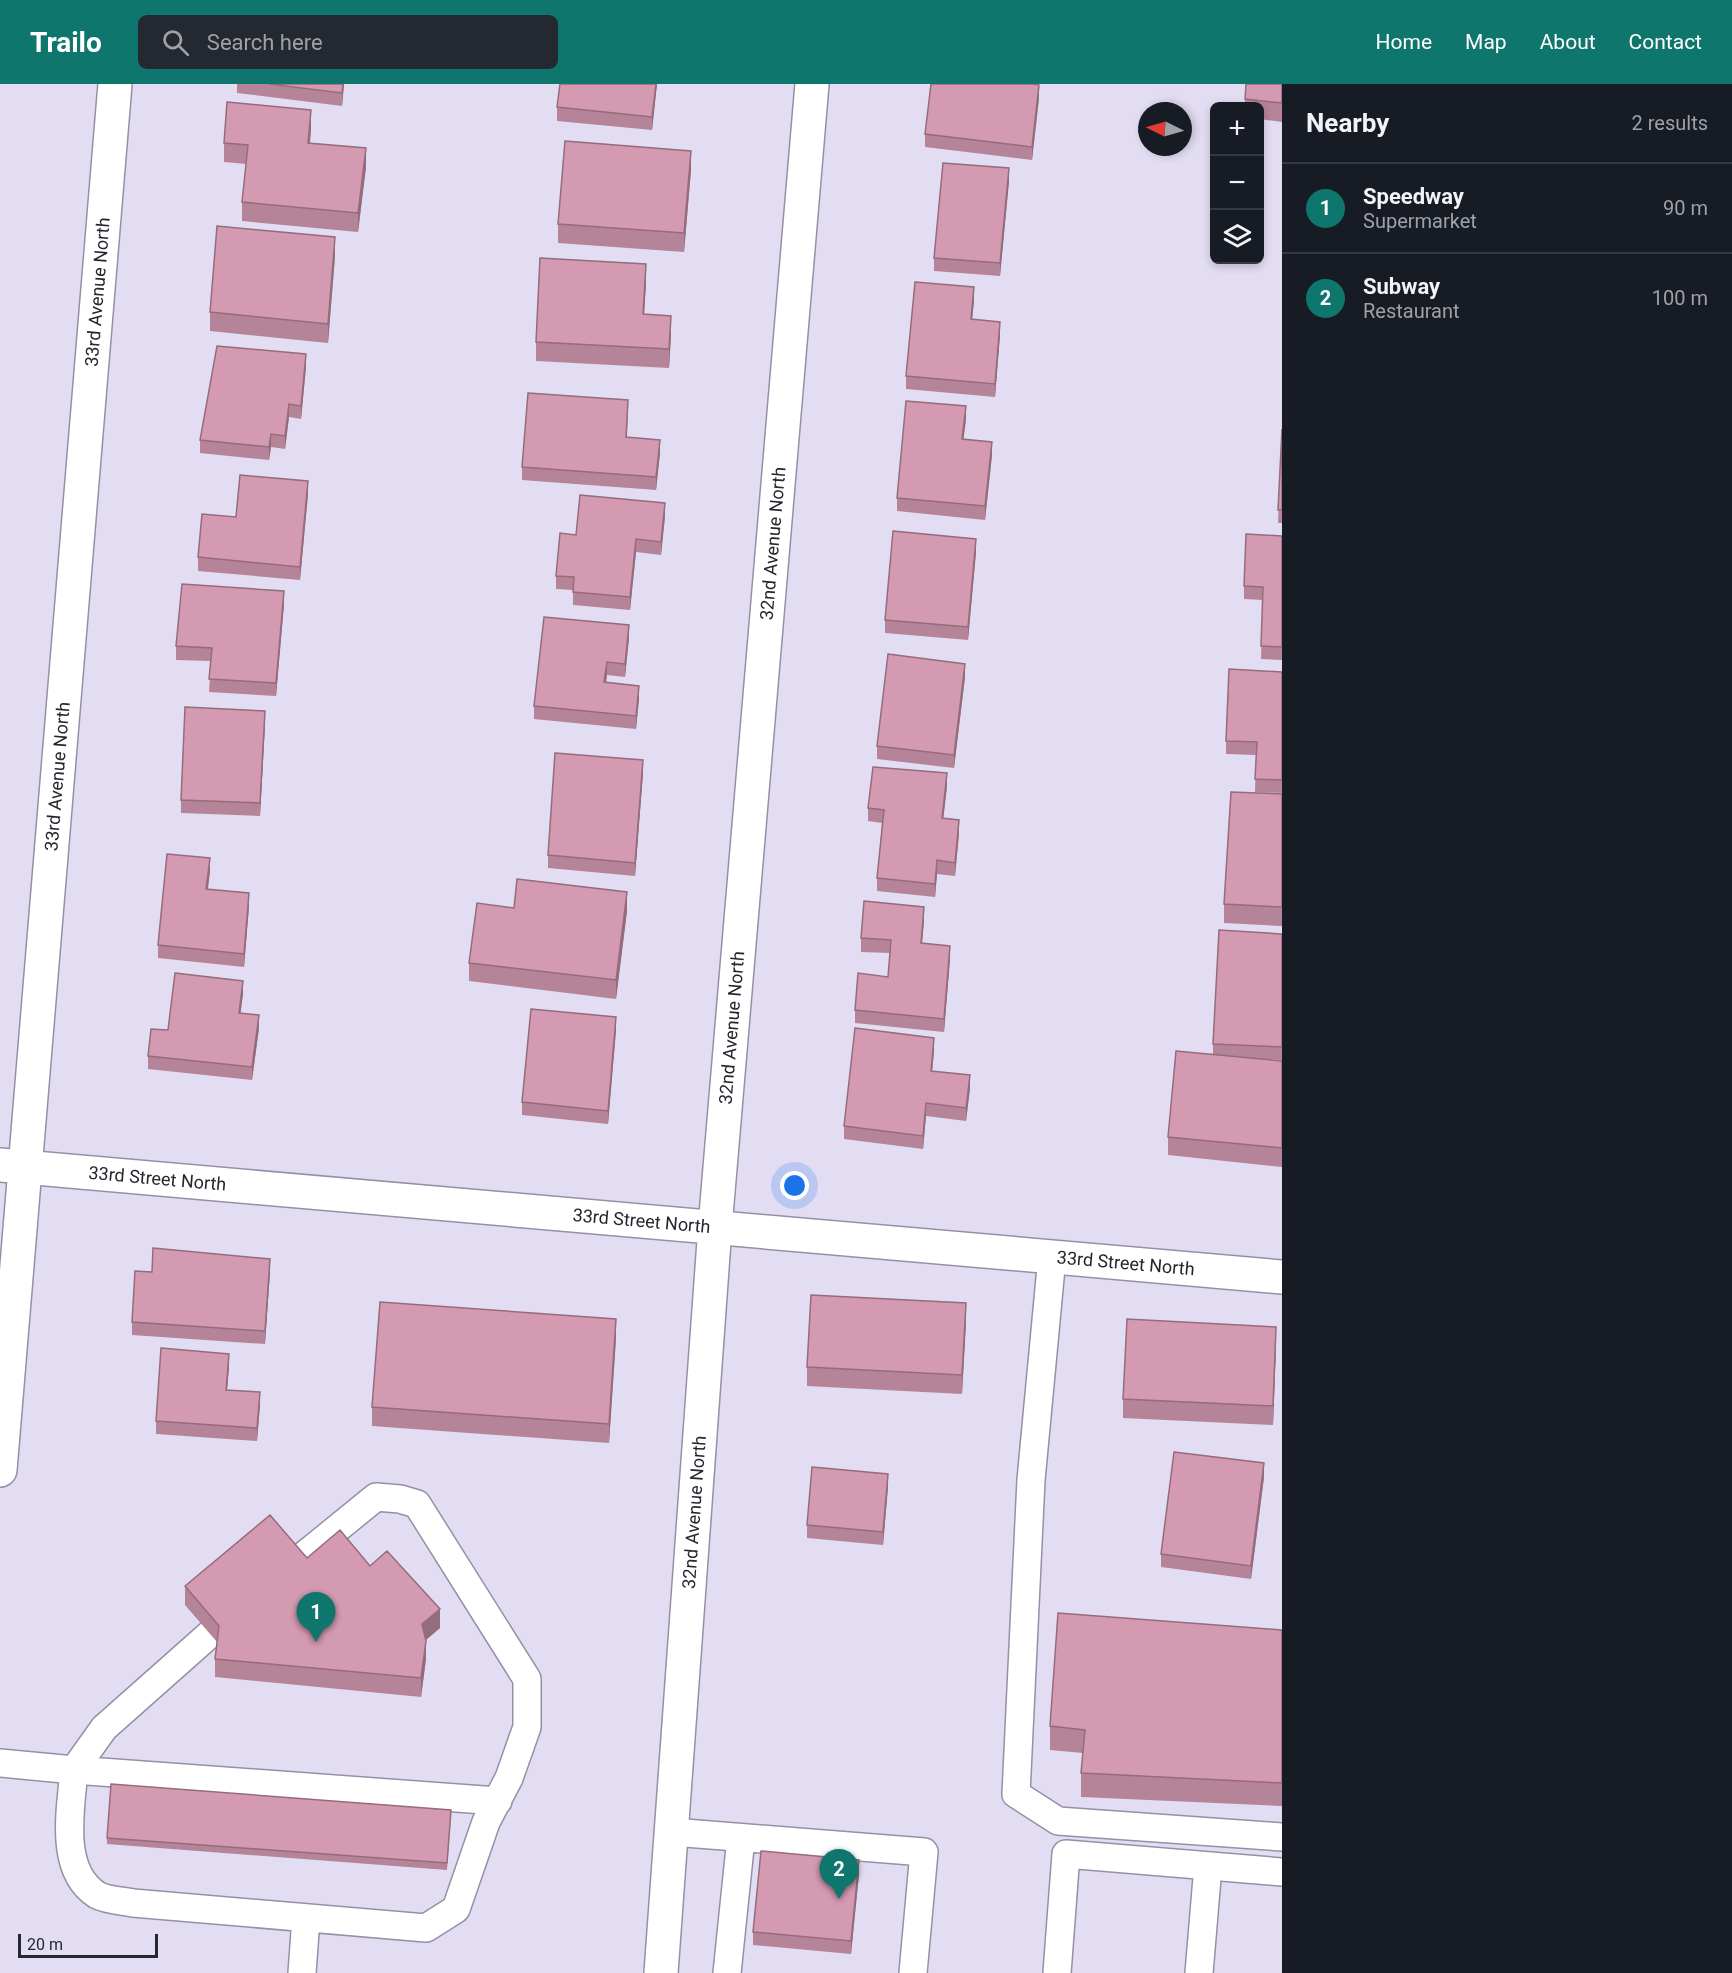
<!DOCTYPE html>
<meta charset="utf-8">
<style>
body{margin:0;font-family:Roboto,sans-serif;background:#242831;color:#f1f3f6}
.controls{position:absolute;right:18px;top:18px;display:grid;overflow:hidden;border-radius:9px;box-shadow:0 3px 9px #0003}
.controls button{width:54px;height:54px;display:grid;place-items:center;padding:0;border:0;border-bottom:2px solid #363941;background:#171b24;color:#f1f3f6;font:30px sans-serif}
.compass{position:absolute;left:1138px;top:18px;width:54px;height:54px;border-radius:50%;background:#171b24;box-shadow:0 3px 9px #0003;rotate:275deg}
.scale{position:absolute;left:18px;bottom:15px;width:140px;box-sizing:border-box;padding-left:6px;border:3px solid #27252e;border-top:0;font-size:16px;line-height:21px;white-space:nowrap;color:#27252e;-webkit-text-stroke:4px #e3ddf4;paint-order:stroke}
.you{position:absolute;left:795px;top:1102px;width:21px;height:21px;margin:-15px;border:4px solid #fff;border-radius:50%;background:#1a73e8;box-shadow:0 0 0 9px #1a73e833}
.badge{display:grid;place-items:center;width:39px;height:39px;border-radius:50%;background:#0f766e;color:#fff;font-size:20px;font-weight:700}
.pin{position:absolute;translate:-50% -50px;filter:drop-shadow(0 2px 3px #0008)}
.pin::after{content:'';position:absolute;top:32px;width:21px;height:18px;background:inherit;clip-path:polygon(0 0,100% 0,50% 100%)}
.list{margin:0;padding:0;list-style:none}
h2{display:flex;justify-content:space-between;align-items:center;height:78px;margin:0;padding:0 24px;font-size:26px}
h2 small{font-size:20px;font-weight:400;color:#9ea1a6}
.list li{display:grid;grid-template-columns:39px 1fr auto;gap:18px;align-items:center;box-sizing:border-box;height:90px;padding:0 24px;border-top:2px solid #363941}
.list b{display:block;font-size:22px;white-space:nowrap}
.list p{margin:0;font-size:20px;white-space:nowrap;color:#9ea1a6}
.list em{font-size:20px;font-style:normal;color:#9ea1a6}
.icon{flex:none;width:33px;height:33px;fill:none;stroke:currentColor;stroke-width:2;stroke-linecap:round;stroke-linejoin:round}
.map{position:relative;flex:none;width:1282px;height:1889px;overflow:hidden}
header{display:flex;align-items:center;gap:36px;box-sizing:border-box;height:84px;padding:0 30px;background:#0f766e;color:#fff}
header strong{font-size:28px}
nav{display:flex;gap:33px;margin-inline-start:auto;font-size:21px}
.search{width:420px;height:54px;background:#242831;display:flex;align-items:center;gap:15px;box-sizing:border-box;padding:0 21px;border-radius:9px;color:#9ea1a6;font-size:22px}
main{display:flex}
aside{flex:1;background:#171b24}
.map>svg:first-child{display:block}
.lines{fill:none;stroke-linecap:round;stroke-linejoin:round}
.service-casing{stroke:#9590a5;stroke-width:30}
.minor-casing{stroke:#9590a5;stroke-width:36}
.service{stroke:#fff;stroke-width:27}
.minor{stroke:#fff;stroke-width:33}
.wall{fill:#b68498}
.shaded-wall{fill:#946c7c}
.building{fill:#d49ab1;stroke:#946c7c;stroke-width:1.5}
.labels{text-anchor:middle;stroke-width:4.5;stroke-linejoin:round;paint-order:stroke}
.street-label{font-size:18px;fill:#27252e;stroke:#e3ddf4}
</style>
<header>
<strong>Trailo</strong>
<div class="search"><svg class="icon" aria-label="search" viewBox="0 0 24 24"><circle cx="10" cy="10" r="6"/><path d="M15 15l6 6"/></svg>Search here</div>
<nav><a>Home</a><a>Map</a><a>About</a><a>Contact</a></nav>
</header>
<main>
<div class="map">
<svg width="1282" height="1889" viewBox="0 0 1282 1889">
<rect width="100%" height="100%" fill="#e3ddf4"/>
<g class="lines">
<g class="service-casing">
<path id="service" d="M 1052,1173 L 1031,1396 L 1016,1710 L 1058,1737 L 1282,1753
M 0,1679 L 74,1686 C 71,1724 58,1786 97,1811 C 106,1816 123,1817 133,1819 L 426,1844 L 456,1825 L 486,1738 L 509,1694 L 527,1643 L 527,1595 L 417,1420 L 400,1415 L 376,1413 L 296,1478
M 74,1686 L 498,1717
M 74,1686 L 104,1644 L 210,1550
M 672,1748 L 924,1768 L 913,1889
M 302,1889 L 306,1834
M 727,1889 L 741,1754
M 1057,1889 L 1066,1770 L 1282,1788
M 1199,1889 L 1208,1782"/>
</g>
<g class="minor-casing">
<g id="minor">
<path id="s1" d="M 0,1081 L 1282,1193"/>
<path id="s2" d="M 0,1386 L 115,0"/>
<path id="s3" d="M 661,1889 L 715,1143 L 812,0"/>
</g>
</g>
<use href="#service" class="service"/>
<use href="#minor" class="minor"/>
</g>
<path class="wall" d="M 237,0 L 344,0 L 342,22 L 237,9 Z
M 657,0 L 652,46 L 557,37 L 557,23 Z
M 1282,0 L 1282,38 L 1260,35 L 1260,22 L 1245,22 L 1245,15 Z
M 1039,14 L 1032,76 L 925,63 L 925,50 Z
M 311,45 L 310,59 L 366,83 L 358,148 L 242,137 L 242,118 L 246,80 L 224,78 L 224,59 Z
M 691,86 L 684,168 L 558,159 L 558,140 Z
M 1009,97 L 1000,192 L 934,187 L 934,174 Z
M 335,172 L 328,259 L 210,247 L 210,228 Z
M 646,199 L 644,231 L 671,251 L 669,284 L 536,277 L 536,258 Z
M 974,216 L 972,235 L 1000,251 L 995,313 L 906,305 L 906,292 Z
M 306,283 L 301,335 L 289,333 L 285,365 L 271,363 L 269,376 L 200,369 L 200,356 Z
M 628,329 L 627,353 L 660,369 L 656,406 L 522,396 L 522,383 Z
M 966,335 L 963,355 L 992,371 L 985,436 L 897,427 L 897,414 Z
M 1282,345 L 1282,439 L 1278,439 Z
M 308,410 L 300,496 L 198,487 L 198,473 Z
M 665,432 L 661,471 L 636,468 L 630,526 L 573,521 L 573,506 L 556,505 L 556,492 L 576,451 Z
M 1282,452 L 1282,576 L 1261,575 L 1263,516 L 1244,515 L 1244,502 Z
M 976,468 L 968,556 L 885,549 L 885,536 Z
M 284,520 L 276,612 L 209,608 L 211,577 L 176,576 L 176,562 Z
M 629,554 L 625,593 L 607,591 L 606,599 L 639,615 L 636,645 L 534,635 L 534,622 Z
M 1282,588 L 1282,709 L 1255,708 L 1256,671 L 1226,670 L 1226,657 Z
M 965,593 L 954,684 L 877,675 L 877,662 Z
M 265,640 L 260,732 L 181,729 L 181,716 Z
M 643,689 L 635,792 L 548,784 L 548,771 Z
M 947,702 L 943,734 L 959,749 L 955,792 L 937,790 L 935,813 L 877,807 L 877,794 L 882,739 L 868,737 L 868,724 Z
M 1282,710 L 1282,842 L 1224,839 L 1224,820 Z
M 210,787 L 208,805 L 249,822 L 244,883 L 158,874 L 158,861 Z
M 514,824 L 627,827 L 616,915 L 469,897 L 469,879 Z
M 924,836 L 922,859 L 950,875 L 944,948 L 855,939 L 855,926 L 888,893 L 890,869 L 861,868 L 861,854 Z
M 1282,850 L 1282,976 L 1266,975 L 1282,977 L 1282,1083 L 1168,1071 L 1168,1053 L 1213,970 L 1213,960 Z
M 243,910 L 240,929 L 259,944 L 252,996 L 148,985 L 148,972 L 168,946 Z
M 616,946 L 608,1040 L 522,1031 L 522,1018 Z
M 934,967 L 932,987 L 970,1004 L 966,1037 L 926,1032 L 923,1065 L 844,1055 L 844,1042 Z
M 152,1188 L 270,1188 L 265,1260 L 132,1251 L 132,1238 Z
M 966,1238 L 962,1310 L 807,1302 L 807,1283 Z
M 616,1254 L 609,1359 L 372,1342 L 372,1323 Z
M 1276,1261 L 1273,1341 L 1123,1334 L 1123,1315 Z
M 229,1283 L 227,1306 L 260,1321 L 257,1357 L 156,1350 L 156,1337 Z
M 1264,1393 L 1251,1495 L 1161,1483 L 1161,1470 Z
M 888,1403 L 883,1461 L 807,1454 L 807,1441 Z
M 307,1474 L 370,1482 L 440,1544 L 426,1556 L 426,1575 L 421,1613 L 215,1593 L 215,1575 L 217,1558 L 185,1521 L 185,1502 Z
M 1282,1546 L 1282,1722 L 1081,1713 L 1081,1689 L 1083,1669 L 1050,1666 L 1050,1642 Z
M 451,1732 L 447,1786 L 107,1760 L 107,1754 Z
M 859,1790 L 851,1870 L 753,1861 L 753,1848 Z"/>
<path class="shaded-wall" d="M 343,0 L 344,0 L 342,22 L 342,9 Z
M 656,0 L 657,0 L 652,46 L 652,33 Z
M 1039,1 L 1039,14 L 1032,76 L 1032,63 Z
M 311,26 L 311,45 L 308,77 L 308,59 Z
M 366,64 L 366,83 L 358,148 L 358,129 Z
M 691,67 L 691,86 L 684,168 L 684,149 Z
M 1009,84 L 1009,97 L 1000,192 L 1000,179 Z
M 335,153 L 335,172 L 328,259 L 328,240 Z
M 646,180 L 646,199 L 643,249 L 643,230 Z
M 974,203 L 974,216 L 971,248 L 971,235 Z
M 671,232 L 671,251 L 669,284 L 669,265 Z
M 1000,238 L 1000,251 L 995,313 L 995,300 Z
M 306,270 L 306,283 L 301,335 L 301,322 Z
M 289,320 L 289,333 L 285,365 L 285,352 Z
M 966,322 L 966,335 L 962,368 L 962,355 Z
M 271,350 L 271,363 L 269,376 L 269,363 Z
M 660,356 L 660,369 L 656,406 L 656,393 Z
M 992,358 L 992,371 L 985,436 L 985,422 Z
M 308,397 L 308,410 L 300,496 L 300,483 Z
M 665,419 L 665,432 L 661,471 L 661,458 Z
M 636,455 L 636,468 L 630,526 L 630,513 Z
M 976,455 L 976,468 L 968,556 L 968,543 Z
M 284,507 L 284,520 L 276,612 L 276,599 Z
M 629,541 L 629,554 L 625,593 L 625,580 Z
M 607,578 L 607,591 L 604,612 L 604,598 Z
M 965,580 L 965,593 L 954,684 L 954,671 Z
M 639,602 L 639,615 L 636,645 L 636,632 Z
M 265,627 L 265,640 L 260,732 L 260,719 Z
M 643,676 L 643,689 L 635,792 L 635,779 Z
M 947,689 L 947,702 L 942,747 L 942,734 Z
M 959,736 L 959,749 L 955,792 L 955,779 Z
M 210,774 L 210,787 L 206,818 L 206,805 Z
M 937,776 L 937,790 L 935,813 L 935,800 Z
M 627,808 L 627,827 L 616,915 L 616,896 Z
M 249,809 L 249,822 L 244,883 L 244,870 Z
M 924,823 L 924,836 L 921,872 L 921,859 Z
M 950,862 L 950,875 L 944,948 L 944,935 Z
M 243,897 L 243,910 L 239,942 L 239,929 Z
M 259,931 L 259,944 L 252,996 L 252,983 Z
M 616,933 L 616,946 L 608,1040 L 608,1027 Z
M 934,954 L 934,967 L 931,1000 L 931,987 Z
M 970,991 L 970,1004 L 966,1037 L 966,1024 Z
M 926,1019 L 926,1032 L 923,1065 L 923,1052 Z
M 270,1175 L 270,1188 L 265,1260 L 265,1247 Z
M 966,1219 L 966,1238 L 962,1310 L 962,1291 Z
M 616,1235 L 616,1254 L 609,1359 L 609,1340 Z
M 1276,1243 L 1276,1261 L 1273,1341 L 1273,1322 Z
M 229,1270 L 229,1283 L 226,1319 L 226,1306 Z
M 260,1308 L 260,1321 L 257,1357 L 257,1344 Z
M 1264,1379 L 1264,1393 L 1251,1495 L 1251,1482 Z
M 888,1390 L 888,1403 L 883,1461 L 883,1448 Z
M 440,1525 L 440,1544 L 422,1559 L 422,1540 Z
M 426,1557 L 426,1575 L 421,1613 L 421,1594 Z
M 859,1776 L 859,1790 L 851,1870 L 851,1857 Z"/>
<path class="building" d="M 269,0 L 343,0 L 342,9 Z
M 560,0 L 656,0 L 652,33 L 557,23 Z
M 931,0 L 1033,0 L 1039,1 L 1032,63 L 925,50 Z
M 1246,0 L 1282,0 L 1282,19 L 1245,15 Z
M 227,18 L 311,26 L 308,59 L 366,64 L 358,129 L 242,118 L 248,61 L 224,59 Z
M 565,57 L 691,67 L 684,149 L 558,140 Z
M 943,79 L 1009,84 L 1000,179 L 934,174 Z
M 217,142 L 335,153 L 328,240 L 210,228 Z
M 540,174 L 646,180 L 643,230 L 671,232 L 669,265 L 536,258 Z
M 915,198 L 974,203 L 971,235 L 1000,238 L 995,300 L 906,292 Z
M 217,262 L 306,270 L 301,322 L 289,320 L 285,352 L 271,350 L 269,363 L 200,356 Z
M 528,309 L 628,316 L 626,353 L 660,356 L 656,393 L 522,383 Z
M 906,317 L 966,322 L 962,355 L 992,358 L 985,422 L 897,414 Z
M 1282,345 L 1282,426 L 1278,426 Z
M 240,391 L 308,397 L 300,483 L 198,473 L 202,430 L 236,433 Z
M 580,411 L 665,419 L 661,458 L 636,455 L 630,513 L 573,508 L 574,493 L 556,492 L 560,449 L 576,451 Z
M 893,447 L 976,455 L 968,543 L 885,536 Z
M 1246,450 L 1282,452 L 1282,563 L 1261,562 L 1263,503 L 1244,502 Z
M 182,500 L 284,507 L 276,599 L 209,595 L 212,564 L 176,562 Z
M 544,533 L 629,541 L 625,580 L 607,578 L 604,598 L 639,602 L 636,632 L 534,622 Z
M 888,570 L 965,580 L 954,671 L 877,662 Z
M 1229,585 L 1282,588 L 1282,696 L 1255,695 L 1257,658 L 1226,657 Z
M 185,623 L 265,627 L 260,719 L 181,716 Z
M 555,669 L 643,676 L 635,779 L 548,771 Z
M 873,683 L 947,689 L 942,734 L 959,736 L 955,779 L 937,776 L 935,800 L 877,794 L 884,726 L 868,724 Z
M 1231,708 L 1282,710 L 1282,823 L 1224,820 Z
M 167,770 L 210,774 L 206,805 L 249,809 L 244,870 L 158,861 Z
M 517,795 L 627,808 L 616,896 L 469,879 L 477,819 L 514,824 Z
M 864,817 L 924,823 L 921,859 L 950,862 L 944,935 L 855,926 L 858,889 L 888,893 L 891,856 L 861,854 Z
M 1219,846 L 1282,850 L 1282,963 L 1213,960 Z
M 175,889 L 243,897 L 239,929 L 259,931 L 252,983 L 148,972 L 151,945 L 168,946 Z
M 531,925 L 616,933 L 608,1027 L 522,1018 Z
M 855,944 L 934,954 L 931,987 L 970,991 L 966,1024 L 926,1019 L 923,1052 L 844,1042 Z
M 1176,967 L 1282,977 L 1282,1064 L 1168,1053 Z
M 153,1164 L 270,1175 L 265,1247 L 132,1238 L 135,1187 L 152,1188 Z
M 811,1211 L 966,1219 L 962,1291 L 807,1283 Z
M 380,1218 L 616,1235 L 609,1340 L 372,1323 Z
M 1127,1235 L 1276,1243 L 1273,1322 L 1123,1315 Z
M 161,1264 L 229,1270 L 226,1306 L 260,1308 L 257,1344 L 156,1337 Z
M 1174,1368 L 1264,1379 L 1251,1482 L 1161,1470 Z
M 812,1383 L 888,1390 L 883,1448 L 807,1441 Z
M 270,1431 L 307,1474 L 340,1446 L 370,1482 L 387,1467 L 440,1525 L 422,1540 L 426,1557 L 421,1594 L 215,1575 L 219,1542 L 185,1502 Z
M 1058,1529 L 1282,1546 L 1282,1699 L 1081,1689 L 1085,1646 L 1050,1642 Z
M 111,1700 L 451,1726 L 447,1779 L 107,1754 Z
M 761,1767 L 859,1776 L 851,1857 L 753,1848 Z"/>
<g class="labels">
<g class="street-label">
<text dy="6" stroke="none"><textPath href="#s2" startOffset="1182">33rd Avenue North</textPath></text>
<text dy="6" stroke="none"><textPath href="#s3" startOffset="1434">32nd Avenue North</textPath></text>
<text dy="6" stroke="none"><textPath href="#s2" startOffset="696">33rd Avenue North</textPath></text>
<text dy="6" stroke="none"><textPath href="#s3" startOffset="948">32nd Avenue North</textPath></text>
<text dy="6" stroke="none"><textPath href="#s1" startOffset="158">33rd Street North</textPath></text>
<text dy="6" stroke="none"><textPath href="#s1" startOffset="644">33rd Street North</textPath></text>
<text dy="6" stroke="none"><textPath href="#s1" startOffset="1130">33rd Street North</textPath></text>
<text dy="6" stroke="none"><textPath href="#s3" startOffset="462">32nd Avenue North</textPath></text>
</g>
</g>
</svg>
<div class="controls">
<button>+</button>
<button>−</button>
<button><svg class="icon" aria-label="layers" viewBox="0 0 24 24"><path d="M12 4l9 5-9 5-9-5zM3 14l9 5 9-5"/></svg></button>
</div>
<svg class="compass" viewBox="-18 -18 36 36"><path d="M0-13l5 13h-10z" fill="#e53935"/><path d="M0 13l5-13h-10z" fill="#9ea1a6"/></svg>
<div class="scale">20 m</div>
<div class="you"></div>
<div class="pin badge" style="left:316px;top:1558px">1</div>
<div class="pin badge" style="left:839px;top:1815px">2</div>
</div>
<aside>
<h2>Nearby<small>2 results</small></h2>
<ul class="list">
<li><span class="badge">1</span><div><b>Speedway</b><p>Supermarket</p></div><em>90 m</em></li>
<li><span class="badge">2</span><div><b>Subway</b><p>Restaurant</p></div><em>100 m</em></li>
</ul>
</aside>
</main>
